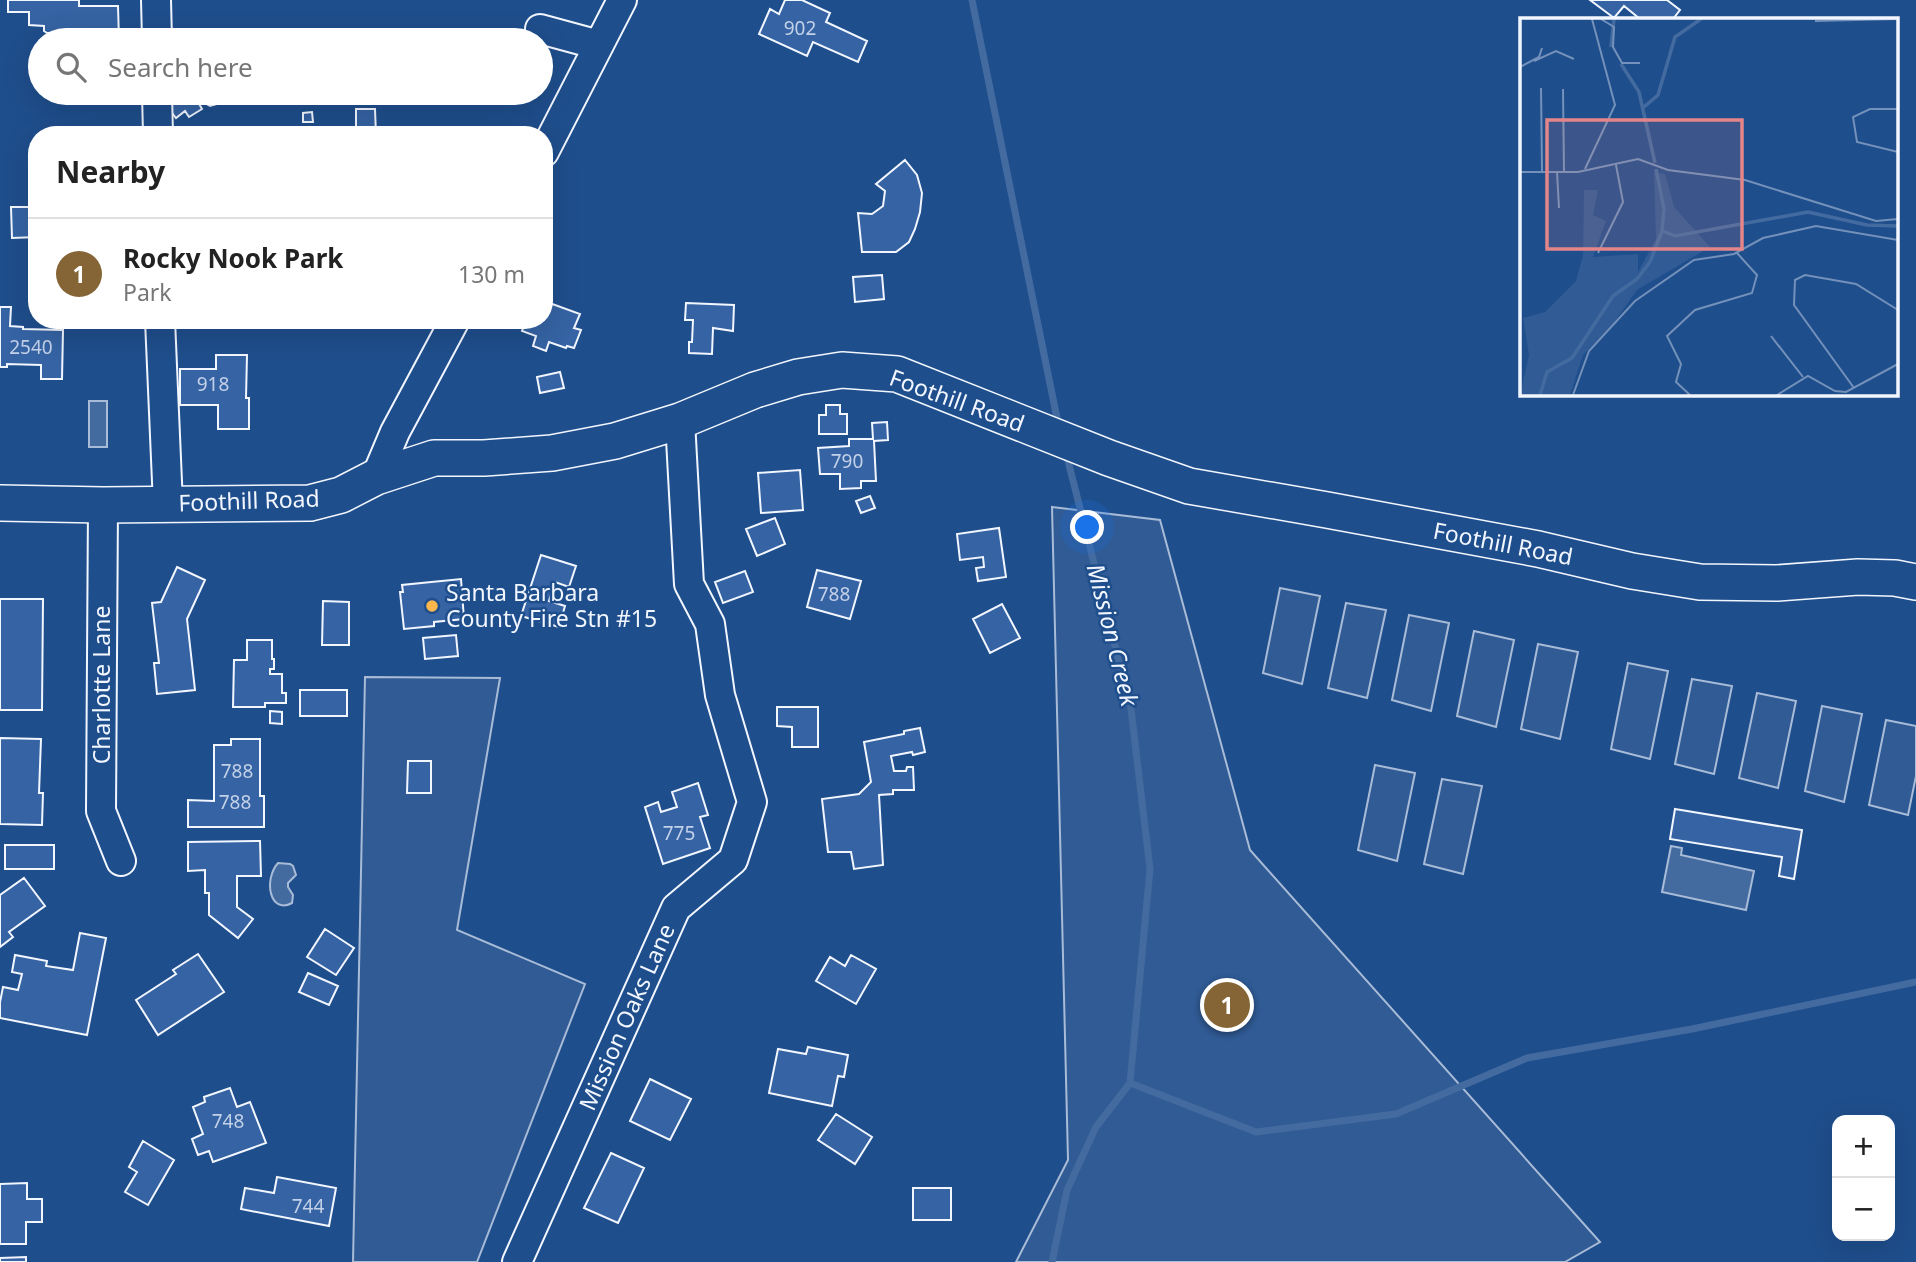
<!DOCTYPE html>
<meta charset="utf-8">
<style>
body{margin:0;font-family:"Noto Sans",sans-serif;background:#f2f2f2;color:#222}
.controls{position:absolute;right:21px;bottom:21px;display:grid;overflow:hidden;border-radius:14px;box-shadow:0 7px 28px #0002}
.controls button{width:63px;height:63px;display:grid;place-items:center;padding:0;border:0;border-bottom:2px solid #e0e0e0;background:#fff;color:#222;font:35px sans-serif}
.you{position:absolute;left:1088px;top:528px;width:24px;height:24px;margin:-18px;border:5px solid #fff;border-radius:50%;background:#1a73e8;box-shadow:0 0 0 10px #1a73e833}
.badge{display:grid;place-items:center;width:46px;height:46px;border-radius:50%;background:#856535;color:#fff;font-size:23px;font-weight:700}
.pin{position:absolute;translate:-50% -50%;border:4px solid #fff;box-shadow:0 2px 7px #0006}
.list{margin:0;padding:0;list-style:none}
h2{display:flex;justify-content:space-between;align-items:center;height:91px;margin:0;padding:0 28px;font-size:30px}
h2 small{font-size:23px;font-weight:400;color:#767676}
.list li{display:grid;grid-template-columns:46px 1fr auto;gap:21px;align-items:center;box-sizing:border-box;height:112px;padding:0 28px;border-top:2px solid #e0e0e0}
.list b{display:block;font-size:26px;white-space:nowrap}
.list p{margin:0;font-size:23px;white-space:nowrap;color:#767676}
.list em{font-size:23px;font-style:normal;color:#767676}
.icon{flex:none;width:38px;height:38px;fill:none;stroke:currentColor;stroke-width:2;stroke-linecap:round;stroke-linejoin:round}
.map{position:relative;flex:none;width:1916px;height:1262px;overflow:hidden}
.search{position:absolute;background:#fff;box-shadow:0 7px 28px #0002;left:28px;top:28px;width:525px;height:77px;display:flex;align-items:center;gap:18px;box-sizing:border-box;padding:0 24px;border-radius:38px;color:#767676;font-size:26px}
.panel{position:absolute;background:#fff;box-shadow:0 7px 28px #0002;left:28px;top:126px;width:525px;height:203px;border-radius:28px}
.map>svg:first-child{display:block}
.green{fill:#305b95;stroke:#a8bbd7;stroke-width:2}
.water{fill:#446ba0;stroke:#a8bbd7;stroke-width:2}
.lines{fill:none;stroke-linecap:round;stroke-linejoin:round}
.stream{stroke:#446ba0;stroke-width:7}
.building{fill:#3563a3;stroke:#f2f6ff;stroke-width:2}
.minor-casing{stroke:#f2f6ff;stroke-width:32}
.major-casing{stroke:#f2f6ff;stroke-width:38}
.minor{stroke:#1f4e8c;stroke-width:28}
.major{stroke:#1f4e8c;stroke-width:35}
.poi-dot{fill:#ffb74d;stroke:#1f4e8c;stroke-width:2.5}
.labels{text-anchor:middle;stroke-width:5;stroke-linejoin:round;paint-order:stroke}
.number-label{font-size:19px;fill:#c3d1e8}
.street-label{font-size:23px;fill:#f2f6ff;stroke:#1f4e8c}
.poi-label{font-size:23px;fill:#f2f6ff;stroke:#1f4e8c;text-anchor:start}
.water-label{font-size:24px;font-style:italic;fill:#f2f6ff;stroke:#1f4e8c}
.inset-river{fill:none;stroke:#446ba0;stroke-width:3.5}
.inset-road{fill:none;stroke:#7391ba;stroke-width:2}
.view{fill:#e38589;fill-opacity:0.15;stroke:#e38589;stroke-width:3.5}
.inset-edge{fill:none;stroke:#f2f6ff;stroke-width:3.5}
</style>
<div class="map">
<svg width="1916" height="1262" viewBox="0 0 1916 1262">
<rect width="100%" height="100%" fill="#1f4e8c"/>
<path class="green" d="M 1052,507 L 1160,520 L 1250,850 L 1600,1242 L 1565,1262 L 1016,1262 L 1068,1160 Z
M 1280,588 L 1320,596 L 1302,684 L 1263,673 Z
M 1346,603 L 1386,610 L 1367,698 L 1328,688 Z
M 1409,615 L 1449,623 L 1431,711 L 1392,700 Z
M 1474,631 L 1514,640 L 1496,727 L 1457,716 Z
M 1538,644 L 1578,652 L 1560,739 L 1521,729 Z
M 1628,663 L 1668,671 L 1650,759 L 1611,749 Z
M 365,677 L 500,678 L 457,930 L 585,984 L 477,1262 L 353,1262 Z
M 1692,679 L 1732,686 L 1714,774 L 1675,764 Z
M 1757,693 L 1796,701 L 1778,788 L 1739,778 Z
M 1822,706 L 1862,714 L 1844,802 L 1805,791 Z
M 1886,720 L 1916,726 L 1916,776 L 1908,815 L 1869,805 Z
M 1375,765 L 1415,773 L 1397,861 L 1358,850 Z
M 1442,779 L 1482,786 L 1463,874 L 1424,864 Z"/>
<path class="water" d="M 89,401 L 107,401 L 107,447 L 89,447 Z
M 1671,846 L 1682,848 L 1681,855 L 1754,871 L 1746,910 L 1662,892 Z
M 278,863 L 290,864 L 293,866 L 296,875 L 288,883 L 288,887 L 293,895 L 292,903 C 270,915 263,880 278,863 Z"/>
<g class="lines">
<path class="stream" d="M 972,0 L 1059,428
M 1130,1083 L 1256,1132 L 1396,1114 L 1527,1058 L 1692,1029 L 1916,982
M 1052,1262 L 1067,1190 L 1096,1127 L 1130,1083 L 1150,869 L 1131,709 L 1066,453"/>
</g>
<path class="building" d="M 8,0 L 79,0 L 79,6 L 118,6 L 119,40 L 75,40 L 75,32 L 47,33 L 44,31 L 44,26 L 29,25 L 29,12 L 8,12 Z
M 785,0 L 802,0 L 830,13 L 826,22 L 867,41 L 858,62 L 813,42 L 807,56 L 759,34 L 770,9 L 779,14 Z
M 1590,0 L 1667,0 L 1680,10 L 1673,19 L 1640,19 L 1624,6 L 1614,18 Z
M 241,30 L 243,40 L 226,40 L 225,32 Z
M 339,34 L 352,34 L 352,40 L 339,40 Z
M 358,35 L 378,36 L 378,40 L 358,40 Z
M 171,93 L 231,93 L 231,100 L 210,106 L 203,102 L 198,102 L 202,109 L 189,117 L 185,111 L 176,118 L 161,99 Z
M 356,109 L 375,109 L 376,135 L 356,135 Z
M 312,112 L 313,122 L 303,122 L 303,113 Z
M 905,160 L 917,175 L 922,193 L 920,212 L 915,229 L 909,242 L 896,252 L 862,252 L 858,213 L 872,214 L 883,206 L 885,191 L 876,184 Z
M 11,207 L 37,207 L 37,237 L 12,238 Z
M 882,275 L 884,299 L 855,302 L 853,277 Z
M 544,301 L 580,314 L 574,328 L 581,330 L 574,348 L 567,346 L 566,348 L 549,342 L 546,351 L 533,346 L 536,336 L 522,331 L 526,320 L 544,320 Z
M 686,303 L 734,305 L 733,331 L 713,328 L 712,354 L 689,353 L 689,342 L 692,342 L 693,320 L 685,320 Z
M 0,307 L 11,307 L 10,326 L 23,327 L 23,329 L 63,330 L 62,379 L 41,379 L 41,365 L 7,364 L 7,367 L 0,367 Z
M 216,355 L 247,355 L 246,398 L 249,398 L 249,429 L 218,429 L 218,405 L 180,405 L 180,369 L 216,369 Z
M 560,372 L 564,388 L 540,393 L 537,377 Z
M 826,405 L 840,405 L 840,414 L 847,414 L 847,434 L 819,434 L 819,415 L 826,415 Z
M 887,422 L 888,440 L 874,441 L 876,481 L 861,481 L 861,488 L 840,489 L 840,474 L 820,474 L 818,448 L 849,446 L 849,439 L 873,439 L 872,423 Z
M 800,470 L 803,510 L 761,513 L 758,473 Z
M 870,496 L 875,508 L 861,513 L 856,501 Z
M 775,518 L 785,544 L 757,556 L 746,529 Z
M 999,528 L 1006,577 L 978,581 L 976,568 L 984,567 L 983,557 L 960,560 L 957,534 Z
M 541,555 L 576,566 L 569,587 L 555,582 L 549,601 L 565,606 L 559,627 L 521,616 Z
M 177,567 L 205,580 L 187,619 L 195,690 L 157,694 L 154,663 L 159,663 L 152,603 L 161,602 Z
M 817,570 L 861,581 L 850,619 L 807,607 Z
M 745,571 L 753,592 L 723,603 L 715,582 Z
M 461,579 L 464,619 L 434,622 L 434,626 L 404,629 L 400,592 L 403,592 L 402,585 Z
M 0,599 L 43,599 L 42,710 L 0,710 Z
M 323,601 L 349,602 L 349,645 L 322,645 Z
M 1002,604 L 1020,638 L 990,653 L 973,619 Z
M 456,635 L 458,656 L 425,659 L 423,638 Z
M 247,640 L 272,640 L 272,659 L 274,659 L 274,669 L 270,669 L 270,674 L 282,674 L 282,693 L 286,693 L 286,703 L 265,703 L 265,707 L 233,707 L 234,660 L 247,660 Z
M 300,690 L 347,690 L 347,716 L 300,716 Z
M 777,707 L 818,707 L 818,747 L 792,747 L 792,727 L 777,726 Z
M 270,711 L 282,712 L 282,724 L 270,723 Z
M 920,728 L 925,752 L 913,755 L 912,752 L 891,756 L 894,771 L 906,771 L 907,767 L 913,767 L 914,790 L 893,790 L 893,794 L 879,795 L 883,865 L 854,869 L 851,852 L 828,852 L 822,799 L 859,794 L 871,782 L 864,742 L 904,734 L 904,731 Z
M 0,738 L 41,739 L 39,793 L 43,793 L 42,825 L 0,824 Z
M 231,739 L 260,739 L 260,796 L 264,796 L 264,827 L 188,827 L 188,800 L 214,801 L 214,745 L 231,745 Z
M 408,761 L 431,761 L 431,793 L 407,793 Z
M 698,783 L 708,815 L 700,817 L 710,848 L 663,864 L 645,807 L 658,802 L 661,812 L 677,807 L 672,792 Z
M 1675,809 L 1802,830 L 1794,879 L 1779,876 L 1782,857 L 1670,839 Z
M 260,841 L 261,876 L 237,876 L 237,907 L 253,919 L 238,938 L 209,915 L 209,893 L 205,893 L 205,870 L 188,871 L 188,842 Z
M 5,845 L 54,845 L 54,869 L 5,869 Z
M 24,878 L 45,906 L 9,932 L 13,937 L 0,947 L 0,895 Z
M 325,929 L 354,948 L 336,975 L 307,957 Z
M 80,933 L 106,938 L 87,1035 L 0,1018 L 0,1002 L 3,987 L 18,990 L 22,974 L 12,972 L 15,955 L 47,961 L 46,966 L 73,970 Z
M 198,954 L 224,992 L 158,1035 L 136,1000 L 176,974 L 173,970 Z
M 851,955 L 876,969 L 856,1004 L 816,981 L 830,957 L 845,966 Z
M 308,973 L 338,986 L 329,1005 L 299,992 Z
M 808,1047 L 848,1055 L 844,1077 L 838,1076 L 832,1106 L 769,1093 L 778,1049 L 806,1054 Z
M 650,1079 L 691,1099 L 670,1140 L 630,1121 Z
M 230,1088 L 237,1107 L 250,1102 L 266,1143 L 213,1162 L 209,1151 L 198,1155 L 192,1139 L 203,1134 L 193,1107 L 205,1102 L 204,1097 Z
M 836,1114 L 872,1137 L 855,1164 L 818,1140 Z
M 143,1141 L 174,1160 L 148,1205 L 125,1192 L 137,1172 L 129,1167 Z
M 611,1153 L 644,1168 L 618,1223 L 584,1208 Z
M 277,1177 L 336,1188 L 329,1226 L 241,1209 L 245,1188 L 274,1193 Z
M 27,1183 L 27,1199 L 42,1199 L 42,1222 L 26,1222 L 26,1244 L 0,1244 L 0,1184 Z
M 913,1188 L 951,1188 L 951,1220 L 913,1220 Z
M 26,1257 L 26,1262 L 0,1262 L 0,1258 Z"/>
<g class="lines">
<g class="minor-casing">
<path id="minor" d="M 156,0 L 157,40
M 540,29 L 599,45
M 157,93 L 158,135
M 544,152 L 622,0
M 160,320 L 168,505
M 376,477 L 395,432 L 455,320
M 103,505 L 101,811 L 121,861
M 517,1262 L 676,908 L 733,860 L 752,802 L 720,695 L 710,624 L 689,584 L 680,421"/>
</g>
<g class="major-casing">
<path id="major" d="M 0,503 L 103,505 L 310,503 L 341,495 L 376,477 L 434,458 L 484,458 L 552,453 L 615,441 L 680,421 L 755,390 L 798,377 L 842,370 L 897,374 L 1109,458 L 1189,486 L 1327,510 L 1538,549 L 1632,571 L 1700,582 L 1777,583 L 1858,577 L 1895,578 L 1916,582"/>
</g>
<use href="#minor" class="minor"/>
<use href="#major" class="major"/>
</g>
<circle class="poi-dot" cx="432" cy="606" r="7"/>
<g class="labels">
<g class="number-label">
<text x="800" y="35">902</text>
<text x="31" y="354">2540</text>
<text x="213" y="391">918</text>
<text x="847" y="468">790</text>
<text x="834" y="601">788</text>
<text x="237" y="778">788</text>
<text x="235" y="809">788</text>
<text x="679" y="840">775</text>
<text x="228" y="1128">748</text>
<text x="308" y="1213">744</text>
</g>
<g class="street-label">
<text transform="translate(957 401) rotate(20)" y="8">Foothill Road</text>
<text transform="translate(249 501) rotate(-2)" y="8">Foothill Road</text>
<text transform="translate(1503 544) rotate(11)" y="8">Foothill Road</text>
<text transform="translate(102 685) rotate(-90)" y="8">Charlotte Lane</text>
<text transform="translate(627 1017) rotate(-66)" y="8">Mission Oaks Lane</text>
</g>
<g class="poi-label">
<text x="446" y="601">Santa Barbara<tspan x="446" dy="26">County Fire Stn #15</tspan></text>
</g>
<g class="water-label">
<text transform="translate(1112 635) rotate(76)" y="8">Mission Creek</text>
</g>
</g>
<g transform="translate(1520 18)">
<rect width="378" height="378" fill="#1f4e8c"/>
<path d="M 134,154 L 145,156 L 154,189 L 190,229 L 117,272 L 94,305 L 63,337 L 50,377 L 0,377 L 9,337 L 3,300 L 25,294 L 56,263 L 63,237 L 64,172 L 78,172 L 73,197 L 86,203 L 73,239 L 118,236 L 118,254 L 136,221 Z" fill="#305b95"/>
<path class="inset-river" d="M 91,29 L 94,1M 101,46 L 119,74 L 135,145M 124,89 L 138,77 L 155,19 L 181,1M 143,213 L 155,218 L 288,194 L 347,207 L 378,208M 20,377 L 27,354 L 52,340 L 93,278 L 117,261 L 130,244 L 142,213 L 144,191 L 136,151"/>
<path class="inset-road" d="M 81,1 L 94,9 L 93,29 L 102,45 L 120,45M 295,3 L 378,1M 14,43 L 36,33 L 54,41M 0,49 L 19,39 L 22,30M 21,70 L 22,154M 43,71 L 44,154M 378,91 L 350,91 L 333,99 L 337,124 L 378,134M 65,151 L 95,87 L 72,1M 0,154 L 58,154 L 118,141 L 148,152 L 225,162 L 356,203 L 378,201M 37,154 L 39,190M 78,235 L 103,184 L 96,147M 251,318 L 283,359M 334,370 L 274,287 L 275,262 L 285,257 L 336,266 L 378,292M 53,377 L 69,333 L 115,283 L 174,242 L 214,236 L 243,220 L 296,208 L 378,222M 170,377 L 156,364 L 161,346 L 147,318 L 175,292 L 232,275 L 237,257 L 217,235M 257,377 L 288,358 L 315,373 L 326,374 L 378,346"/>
<path class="view" d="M 27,102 L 222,102 L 222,231 L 27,231 Z"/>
<rect width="378" height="378" class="inset-edge"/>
</g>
</svg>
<div class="controls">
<button>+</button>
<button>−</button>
</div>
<div class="you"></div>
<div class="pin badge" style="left:1227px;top:1005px">1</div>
<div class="search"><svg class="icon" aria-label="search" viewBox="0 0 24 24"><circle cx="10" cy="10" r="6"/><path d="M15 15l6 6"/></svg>Search here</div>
<section class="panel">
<h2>Nearby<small></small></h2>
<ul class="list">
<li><span class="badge">1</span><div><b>Rocky Nook Park</b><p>Park</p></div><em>130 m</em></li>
</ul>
</section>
</div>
